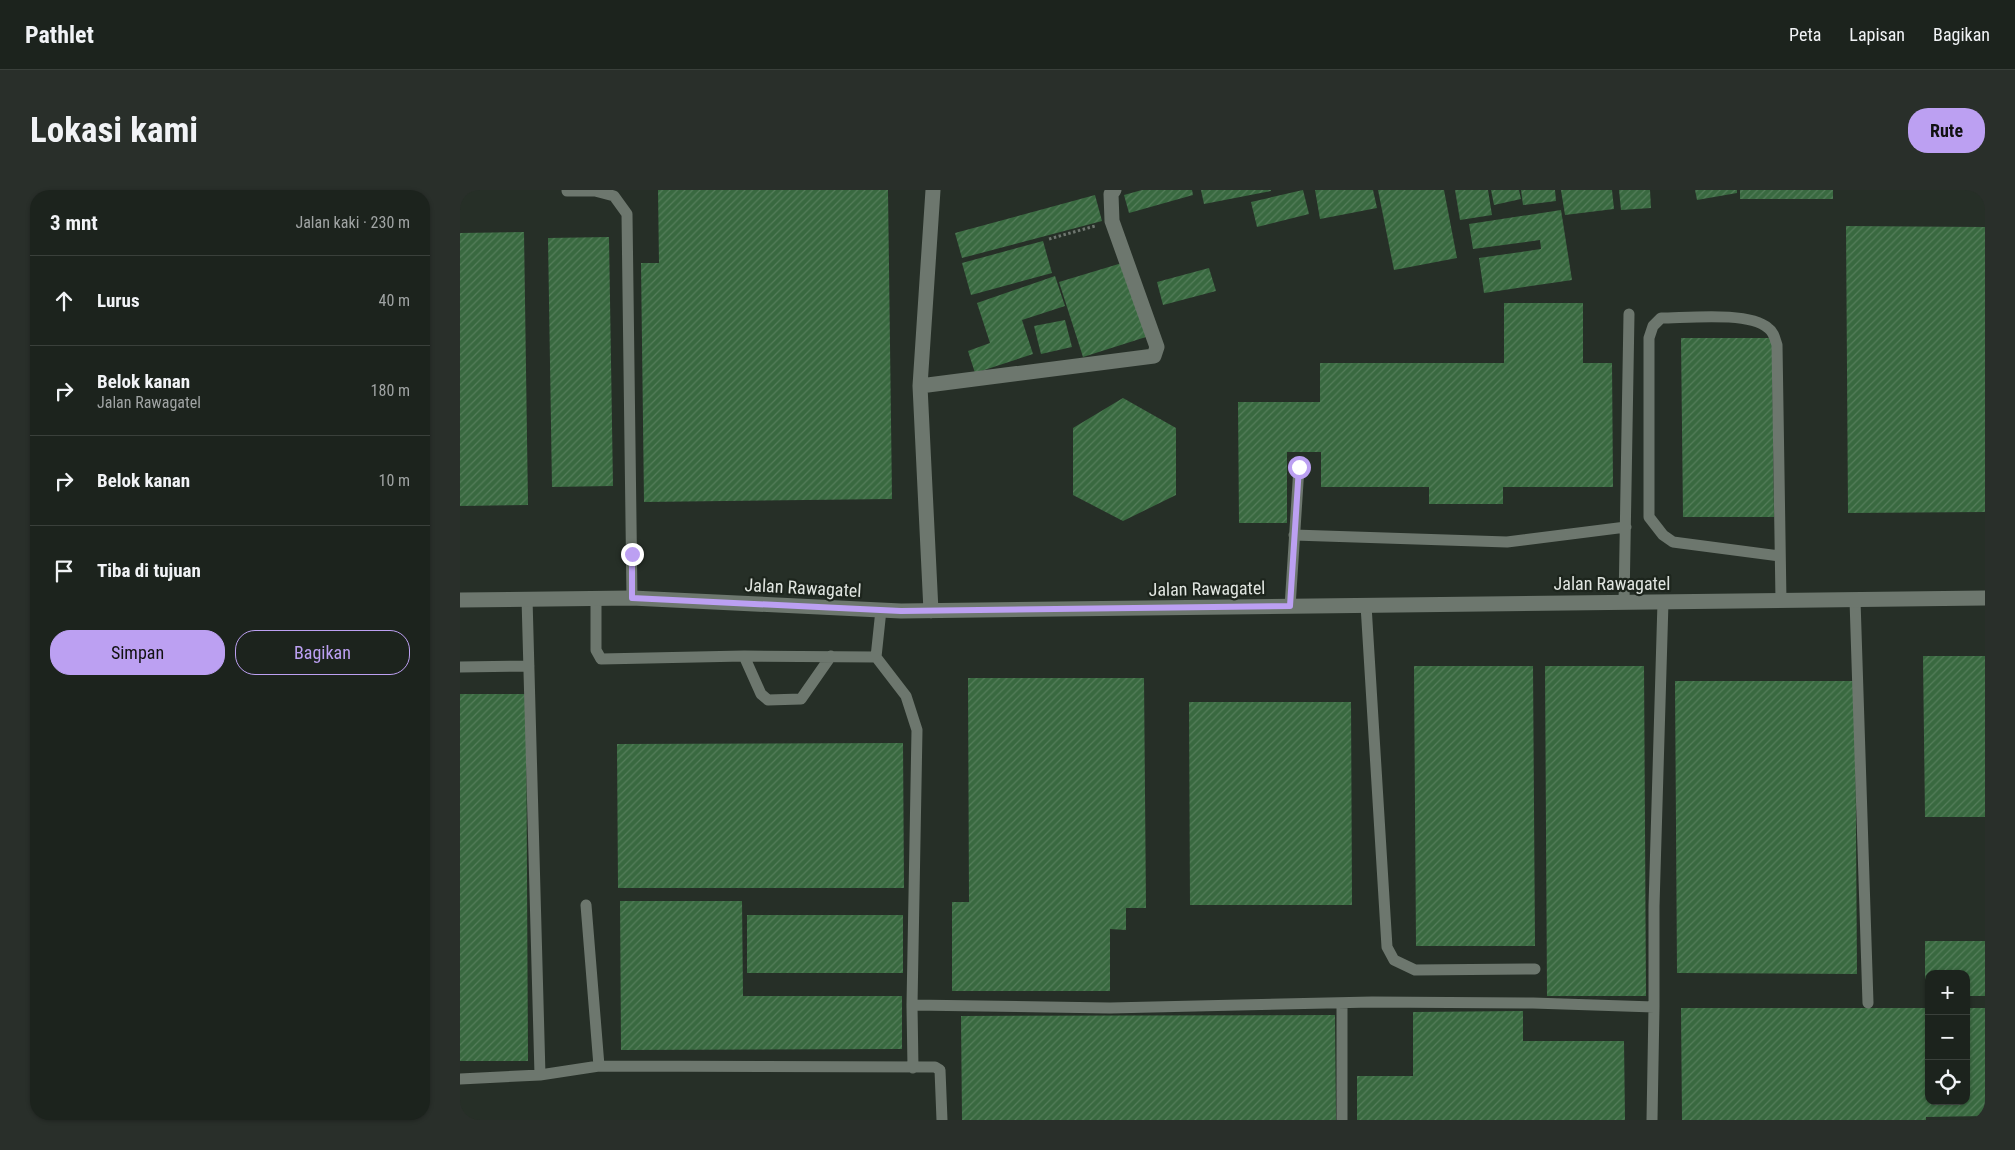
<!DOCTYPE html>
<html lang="id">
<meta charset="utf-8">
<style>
body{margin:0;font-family:"Roboto Condensed",sans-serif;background:#292f2a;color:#f1f3f6}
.controls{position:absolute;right:15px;bottom:15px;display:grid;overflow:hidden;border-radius:10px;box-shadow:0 1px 4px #0004}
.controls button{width:45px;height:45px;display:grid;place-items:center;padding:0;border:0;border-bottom:1px solid #3a403b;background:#1c231d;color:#f1f3f6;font:25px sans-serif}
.stop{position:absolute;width:15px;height:15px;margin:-11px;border:4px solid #bca0f2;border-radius:50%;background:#fff}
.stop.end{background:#bca0f2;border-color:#fff;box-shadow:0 1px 5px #0008}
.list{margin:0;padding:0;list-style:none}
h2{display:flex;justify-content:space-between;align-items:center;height:65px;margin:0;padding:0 20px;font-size:21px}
h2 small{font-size:16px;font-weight:400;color:#a0a4a4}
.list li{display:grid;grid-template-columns:32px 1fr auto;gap:15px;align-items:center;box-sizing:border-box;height:90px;padding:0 20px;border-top:1px solid #3a403b}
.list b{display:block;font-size:19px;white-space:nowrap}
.list p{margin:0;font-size:16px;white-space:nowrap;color:#a0a4a4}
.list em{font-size:16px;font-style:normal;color:#a0a4a4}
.actions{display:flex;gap:10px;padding:15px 20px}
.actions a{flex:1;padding:11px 0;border:1px solid #bca0f2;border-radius:20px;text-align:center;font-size:18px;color:#bca0f2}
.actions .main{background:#bca0f2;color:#111}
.icon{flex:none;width:28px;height:28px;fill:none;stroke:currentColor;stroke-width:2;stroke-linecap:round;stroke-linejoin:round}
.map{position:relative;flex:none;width:1525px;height:930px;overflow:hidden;border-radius:20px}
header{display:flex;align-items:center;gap:30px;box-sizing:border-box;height:70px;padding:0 25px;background:#1c231d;border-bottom:1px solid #3a403b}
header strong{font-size:24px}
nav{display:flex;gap:28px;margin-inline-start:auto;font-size:18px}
.intro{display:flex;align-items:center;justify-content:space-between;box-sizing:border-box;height:120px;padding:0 30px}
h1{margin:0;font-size:35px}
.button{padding:12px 22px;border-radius:20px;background:#bca0f2;color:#111;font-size:18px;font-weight:700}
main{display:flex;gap:30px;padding:0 30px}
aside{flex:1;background:#1c231d;border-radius:20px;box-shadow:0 1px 4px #0004}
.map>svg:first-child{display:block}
.building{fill:url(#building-hatch)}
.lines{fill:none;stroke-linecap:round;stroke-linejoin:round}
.path{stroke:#6e766f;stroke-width:3;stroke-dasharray:2.5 2.5;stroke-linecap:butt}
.service{stroke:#6d776e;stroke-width:11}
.minor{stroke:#6d776e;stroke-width:15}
.route{stroke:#bca0f2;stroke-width:6}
.labels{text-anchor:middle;stroke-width:4.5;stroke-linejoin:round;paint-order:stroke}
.street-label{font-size:18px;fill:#e0e5e0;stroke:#1d251d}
</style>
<header>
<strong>Pathlet</strong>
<nav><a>Peta</a><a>Lapisan</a><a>Bagikan</a></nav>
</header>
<div class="intro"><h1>Lokasi kami</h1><a class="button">Rute</a></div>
<main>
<aside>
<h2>3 mnt<small>Jalan kaki · 230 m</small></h2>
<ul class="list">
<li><svg class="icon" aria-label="ahead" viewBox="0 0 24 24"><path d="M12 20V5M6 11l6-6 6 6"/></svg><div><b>Lurus</b></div><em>40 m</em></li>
<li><svg class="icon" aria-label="right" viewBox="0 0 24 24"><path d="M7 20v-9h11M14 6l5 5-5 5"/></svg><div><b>Belok kanan</b><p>Jalan Rawagatel</p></div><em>180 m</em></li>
<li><svg class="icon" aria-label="right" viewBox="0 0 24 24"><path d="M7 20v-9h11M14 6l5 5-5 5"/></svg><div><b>Belok kanan</b></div><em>10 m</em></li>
<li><svg class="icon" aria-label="arrive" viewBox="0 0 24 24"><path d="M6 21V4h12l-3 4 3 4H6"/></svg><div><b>Tiba di tujuan</b></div></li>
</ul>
<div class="actions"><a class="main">Simpan</a><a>Bagikan</a></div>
</aside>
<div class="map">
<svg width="1525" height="930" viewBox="0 0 1525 930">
<defs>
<pattern id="building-hatch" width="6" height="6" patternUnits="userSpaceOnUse" patternTransform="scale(1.25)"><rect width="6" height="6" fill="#396940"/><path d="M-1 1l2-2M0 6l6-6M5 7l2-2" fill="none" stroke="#557e5b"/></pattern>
</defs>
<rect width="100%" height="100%" fill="#262f27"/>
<path class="building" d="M 198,0 L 428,0 L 432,309 L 184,312 L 181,73 L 199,73 Z
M 682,0 L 732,0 L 733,5 L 669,23 L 664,5 Z
M 741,0 L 811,0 L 811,1 L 744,14 Z
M 843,0 L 849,24 L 797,37 L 791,12 Z
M 855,0 L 913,0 L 917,18 L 860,29 Z
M 918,0 L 984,0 L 997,68 L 934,80 Z
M 995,0 L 1028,0 L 1032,25 L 1000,30 Z
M 1031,0 L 1059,0 L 1061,9 L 1034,15 Z
M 1061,0 L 1095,0 L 1096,11 L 1063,15 Z
M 1101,0 L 1152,0 L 1154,19 L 1105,25 Z
M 1159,0 L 1190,0 L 1191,18 L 1161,20 Z
M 1235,0 L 1277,0 L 1277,3 L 1237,10 Z
M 1280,0 L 1373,0 L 1373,9 L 1280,9 Z
M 635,5 L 642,31 L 502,68 L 495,43 Z
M 1101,20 L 1112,90 L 1024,103 L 1019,68 L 1081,59 L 1080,50 L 1013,59 L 1009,34 Z
M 1386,36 L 1525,37 L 1525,322 L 1388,323 Z
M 64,42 L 68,315 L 0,316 L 0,43 Z
M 149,47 L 153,296 L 92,297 L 88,48 Z
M 583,51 L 592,83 L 511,105 L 502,73 Z
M 662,73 L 686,147 L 623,167 L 599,92 Z
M 749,78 L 756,101 L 703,115 L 697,92 Z
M 595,86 L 605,116 L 562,130 L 573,164 L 515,183 L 508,161 L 530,153 L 517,113 Z
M 1044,113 L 1123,113 L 1123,173 L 1152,173 L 1153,297 L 1043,297 L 1043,314 L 969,314 L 969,297 L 861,297 L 861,262 L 827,262 L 827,333 L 779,333 L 778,212 L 860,212 L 860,173 L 1044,173 Z
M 605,130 L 612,157 L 581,164 L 574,136 Z
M 1221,148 L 1312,148 L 1314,327 L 1223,327 Z
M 663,208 L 716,238 L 716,305 L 663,331 L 613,305 L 613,238 Z
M 1463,466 L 1525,466 L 1525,627 L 1465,627 Z
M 954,476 L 1073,476 L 1075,756 L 956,756 Z
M 1085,476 L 1184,476 L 1186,806 L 1087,806 Z
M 508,488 L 684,488 L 686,718 L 666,718 L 666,740 L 650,739 L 650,801 L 492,801 L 492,712 L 509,712 Z
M 1215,491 L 1395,491 L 1397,784 L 1217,783 Z
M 0,504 L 66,504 L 68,871 L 0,871 Z
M 729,512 L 891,512 L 892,715 L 730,715 Z
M 443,553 L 444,698 L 158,698 L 157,554 Z
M 160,711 L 282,711 L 283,806 L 442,806 L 442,859 L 161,860 Z
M 287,725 L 443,725 L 443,783 L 287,783 Z
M 1465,751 L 1525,751 L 1525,806 L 1506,806 L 1506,784 L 1469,784 L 1469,806 L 1465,806 Z
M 1221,818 L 1469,818 L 1469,911 L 1506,911 L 1506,818 L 1525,818 L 1525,926 L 1466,927 L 1466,930 L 1222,930 Z
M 1063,821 L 1063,851 L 1164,851 L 1165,930 L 897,930 L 897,886 L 953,886 L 953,822 Z
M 875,825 L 876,930 L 502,930 L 501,826 Z"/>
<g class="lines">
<path class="path" d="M 589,49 L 635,36"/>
<path class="service" d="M 107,1 L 135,1 L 154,6 L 167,24 L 172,408
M 834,345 L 1047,352 L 1166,337
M 1320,366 L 1213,352 L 1203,345 L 1189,327 L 1189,148 L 1193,136 L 1201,128 C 1226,128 1289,121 1308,138 C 1314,142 1315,149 1317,155 L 1321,411
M 67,408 L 80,885
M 136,408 L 136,460 L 141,469 L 284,466 L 416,467 L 421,420
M 1395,410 L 1408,813
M 1164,413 L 1169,124
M 906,415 L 927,757 L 934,770 L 955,780 L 1075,779
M 830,417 L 839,277
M 284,466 L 301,504 L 308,510 L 341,509 L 371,466
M 416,467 L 446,506 L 457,540 L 452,815 L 453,878
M 0,477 L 69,476
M 126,715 L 139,876
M 882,813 L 882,930
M 452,815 L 650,818 L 912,812 L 1073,813 L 1194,817 L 1192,930
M 1194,817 L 1194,716 L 1203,412
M 0,889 L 80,885 L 139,876 L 475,877 L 480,880 L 482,930
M 1521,930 L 1525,930"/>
<path class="minor" d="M 460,196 L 694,166 L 697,157 L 652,31 L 651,4 L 654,0
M 0,410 L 172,408 L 441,421 L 1525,408
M 471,421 L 460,196 L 473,0"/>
</g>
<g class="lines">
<path class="route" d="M 172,364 L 172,408 L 441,421 L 830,416 L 839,277"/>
</g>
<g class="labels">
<g class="street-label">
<text x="1152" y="400">Jalan Rawagatel</text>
<text transform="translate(343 398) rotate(3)" y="6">Jalan Rawagatel</text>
<text transform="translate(747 399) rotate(-1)" y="6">Jalan Rawagatel</text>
</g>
</g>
</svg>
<div class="controls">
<button>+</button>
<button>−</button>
<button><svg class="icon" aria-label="locate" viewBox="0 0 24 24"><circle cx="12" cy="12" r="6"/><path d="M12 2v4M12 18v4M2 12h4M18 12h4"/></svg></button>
</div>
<div class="stop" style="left:839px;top:277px"></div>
<div class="stop end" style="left:172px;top:364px"></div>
</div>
</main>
